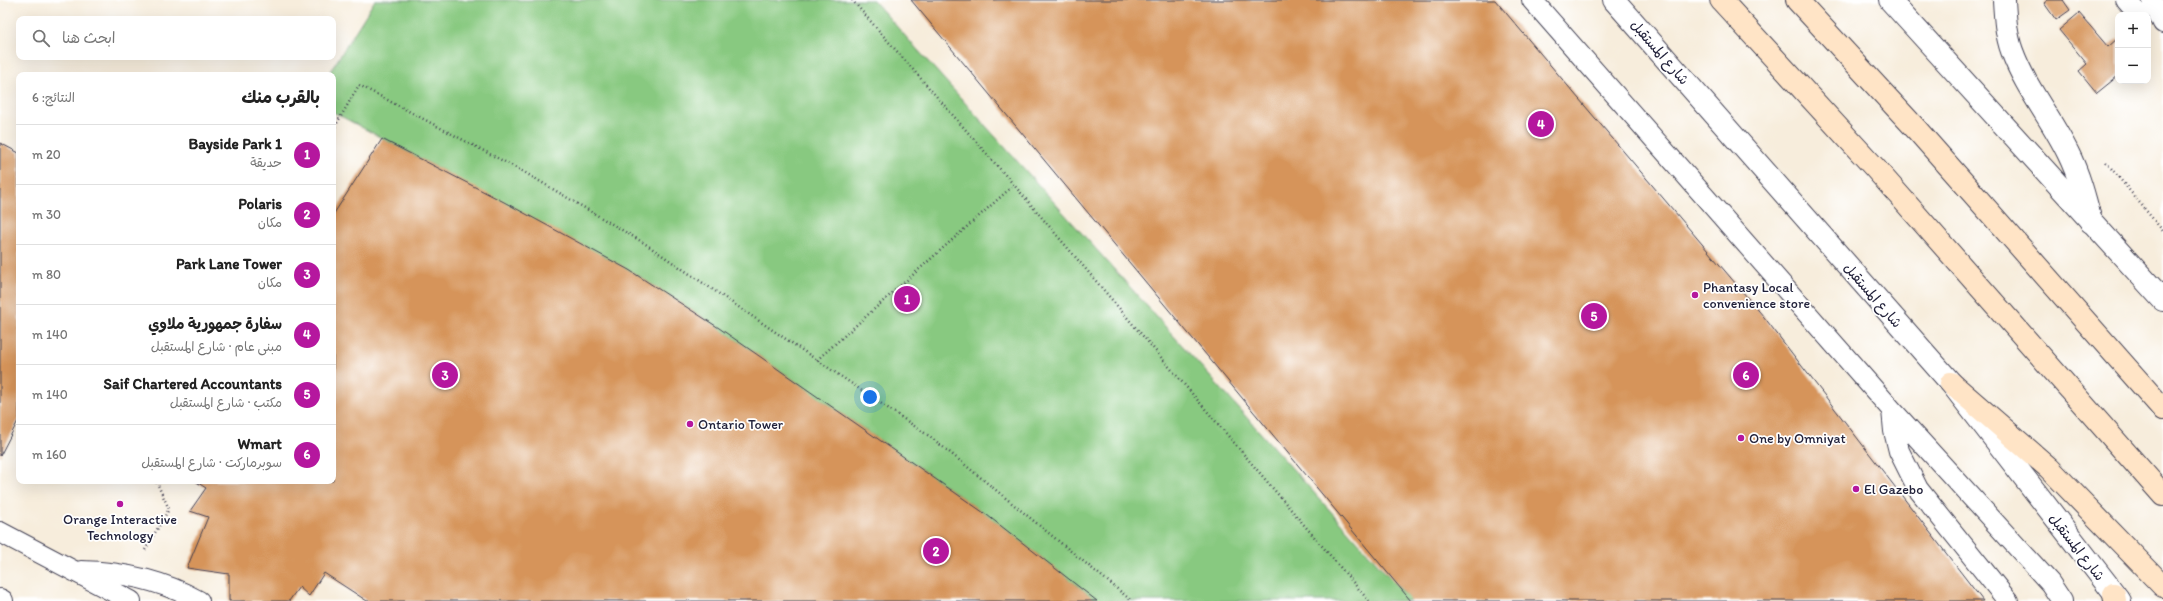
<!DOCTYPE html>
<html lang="ar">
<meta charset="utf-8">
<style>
body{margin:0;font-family:Itim,"Playpen Sans Arabic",sans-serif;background:#f6f6f6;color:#222;direction:rtl}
.controls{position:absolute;right:12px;top:12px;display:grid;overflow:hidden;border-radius:8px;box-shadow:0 4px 16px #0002}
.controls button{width:36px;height:36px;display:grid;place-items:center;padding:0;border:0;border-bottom:1px solid #e0e0e0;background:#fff;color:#222;font:20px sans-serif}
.you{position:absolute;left:870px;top:397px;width:14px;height:14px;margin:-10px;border:3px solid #fff;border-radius:50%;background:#1a73e8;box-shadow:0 0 0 6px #1a73e833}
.badge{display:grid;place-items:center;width:26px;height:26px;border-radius:50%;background:#b5179e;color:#fff;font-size:13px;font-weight:700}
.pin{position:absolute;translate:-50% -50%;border:2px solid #fff;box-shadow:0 1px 4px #0006}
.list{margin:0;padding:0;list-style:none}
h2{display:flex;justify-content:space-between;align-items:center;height:52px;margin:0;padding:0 16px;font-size:17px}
h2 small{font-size:13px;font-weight:400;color:#767676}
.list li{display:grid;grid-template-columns:26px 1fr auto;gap:12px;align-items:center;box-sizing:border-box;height:60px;padding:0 16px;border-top:1px solid #e0e0e0}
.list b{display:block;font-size:15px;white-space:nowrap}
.list p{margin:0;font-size:13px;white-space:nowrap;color:#767676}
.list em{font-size:13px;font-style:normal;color:#767676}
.icon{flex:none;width:22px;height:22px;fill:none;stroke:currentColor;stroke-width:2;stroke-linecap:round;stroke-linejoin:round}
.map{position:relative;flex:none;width:2163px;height:601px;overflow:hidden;direction:ltr}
.search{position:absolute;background:#fff;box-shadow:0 4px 16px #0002;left:16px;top:16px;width:320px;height:44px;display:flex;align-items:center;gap:10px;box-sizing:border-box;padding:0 14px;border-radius:8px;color:#767676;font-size:15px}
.panel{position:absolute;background:#fff;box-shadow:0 4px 16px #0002;left:16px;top:72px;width:320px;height:412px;border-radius:8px;direction:rtl}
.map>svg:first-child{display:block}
.green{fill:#88c980;stroke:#55765e}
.building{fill:#d6945a}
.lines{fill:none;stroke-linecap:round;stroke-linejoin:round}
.service-casing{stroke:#424053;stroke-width:22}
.minor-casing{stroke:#424053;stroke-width:24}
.tertiary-casing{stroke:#424053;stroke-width:24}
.secondary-casing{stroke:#424053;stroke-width:24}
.path{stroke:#424053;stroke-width:2.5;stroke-dasharray:1 3;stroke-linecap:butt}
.service{stroke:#fff;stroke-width:20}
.minor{stroke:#fff;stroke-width:22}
.tertiary{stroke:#fff;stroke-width:22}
.secondary{stroke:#ffe4c6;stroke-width:22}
.poi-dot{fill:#b5179e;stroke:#fff;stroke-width:1.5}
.labels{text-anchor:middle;stroke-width:3.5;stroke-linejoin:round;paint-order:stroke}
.street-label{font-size:14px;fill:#22223b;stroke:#fff}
.poi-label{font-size:14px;fill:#22223b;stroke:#fff;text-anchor:start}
</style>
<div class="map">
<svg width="2163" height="601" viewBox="0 0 2163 601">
<rect width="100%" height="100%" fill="#fff"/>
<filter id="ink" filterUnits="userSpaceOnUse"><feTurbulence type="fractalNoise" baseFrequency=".025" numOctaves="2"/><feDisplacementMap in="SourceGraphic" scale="8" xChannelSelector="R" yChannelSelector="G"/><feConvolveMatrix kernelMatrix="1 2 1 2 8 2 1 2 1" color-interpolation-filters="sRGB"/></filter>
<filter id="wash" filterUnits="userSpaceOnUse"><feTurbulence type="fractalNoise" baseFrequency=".012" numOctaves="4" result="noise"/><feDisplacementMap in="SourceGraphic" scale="16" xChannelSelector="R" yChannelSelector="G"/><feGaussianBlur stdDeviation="0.9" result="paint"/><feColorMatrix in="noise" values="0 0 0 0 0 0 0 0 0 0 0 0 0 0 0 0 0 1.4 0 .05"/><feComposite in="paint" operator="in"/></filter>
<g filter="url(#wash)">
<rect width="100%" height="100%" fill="#f7eddc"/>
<path class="green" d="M 375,0 L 873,0 L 1411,601 L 1097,601 L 987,515 L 719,328 L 629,270 L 333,112 L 333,75 L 328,75 Z"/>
<g id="blocks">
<path class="building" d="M 911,0 L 1495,0 L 1764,317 L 1983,601 L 1411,601 Z
M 2048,0 L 2063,0 L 2070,10 L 2056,20 L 2044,3 Z
M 2079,13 L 2108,47 L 2118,38 L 2118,76 L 2097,93 L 2079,71 L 2087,64 L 2059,30 Z
M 382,139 L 504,202 L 629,270 L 719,328 L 987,515 L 1097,601 L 367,601 L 324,573 L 309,596 L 299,587 L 289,601 L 229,601 L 229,574 L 187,568 L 208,517 L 190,511 L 206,488 L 195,481 L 333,481 L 333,215 Z
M 0,143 L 19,153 L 19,419 L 0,456 Z"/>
</g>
</g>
<g filter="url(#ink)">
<use href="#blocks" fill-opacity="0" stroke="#424053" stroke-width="1"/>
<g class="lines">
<g class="service-casing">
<path id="service" d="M 1532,0 L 1892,410 L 2050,583 L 2062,601
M 2126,0 L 2139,15
M 2152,0 L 2163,23
M 1892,410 L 1894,431 L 1899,451 L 1918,489 L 2008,601
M 0,532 L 131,601
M 81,571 C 124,572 162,580 199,601"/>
</g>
<g class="minor-casing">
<path id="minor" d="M 2004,0 C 2005,17 2006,35 2012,51 C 2025,87 2051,118 2068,153 C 2079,175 2085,198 2091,222"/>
</g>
<g class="tertiary-casing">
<path id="tertiary" d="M 1614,0 L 1951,383 L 2120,601
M 1890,0 L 2163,300
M 0,600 L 2,601"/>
</g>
<g class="secondary-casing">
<path id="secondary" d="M 1721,0 L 1875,168 L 2163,495
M 1797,0 L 1917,130 L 2163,409
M 1951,383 L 2049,468 L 2163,586
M 2114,594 L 2115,601"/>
</g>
<path class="path" d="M 852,0 L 1014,185 L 1369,601
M 333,130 L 359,85 L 524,172 L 644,243 L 932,438 L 1132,601
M 2106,162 L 2163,231
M 817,360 L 1014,185
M 145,550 L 169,509 L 156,481"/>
<use href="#service" class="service"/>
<use href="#minor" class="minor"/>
<use href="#tertiary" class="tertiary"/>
<use href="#secondary" class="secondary"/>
</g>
</g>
<g class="poi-dot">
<circle cx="1695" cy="295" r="4"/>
<circle cx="690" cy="424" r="4"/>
<circle cx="1741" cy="438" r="4"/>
<circle cx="1856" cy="489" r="4"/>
<circle cx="120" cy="504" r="4"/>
</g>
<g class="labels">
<g class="street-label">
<text transform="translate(1660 52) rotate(49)" y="5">شارع المستقبل</text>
<text transform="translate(1873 295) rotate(49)" y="5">شارع المستقبل</text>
<text transform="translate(2077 547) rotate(52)" y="5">شارع المستقبل</text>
</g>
<g class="poi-label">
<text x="1703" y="292">Phantasy Local<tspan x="1703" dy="16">convenience store</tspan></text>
<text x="698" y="429">Ontario Tower</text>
<text x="1749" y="443">One by Omniyat</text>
<text x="1864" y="494">El Gazebo</text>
<text x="120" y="524" text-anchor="middle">Orange Interactive<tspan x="120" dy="16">Technology</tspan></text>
</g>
</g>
</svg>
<div class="controls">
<button>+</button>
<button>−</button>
</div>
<div class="you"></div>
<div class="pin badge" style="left:907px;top:299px">1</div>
<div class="pin badge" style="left:936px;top:551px">2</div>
<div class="pin badge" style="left:445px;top:375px">3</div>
<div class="pin badge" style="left:1541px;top:124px">4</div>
<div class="pin badge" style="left:1594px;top:316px">5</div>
<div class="pin badge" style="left:1746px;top:375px">6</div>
<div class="search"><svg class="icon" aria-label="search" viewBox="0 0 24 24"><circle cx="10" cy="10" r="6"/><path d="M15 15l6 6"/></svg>ابحث هنا</div>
<section class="panel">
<h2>بالقرب منك<small>النتائج: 6</small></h2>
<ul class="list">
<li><span class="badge">1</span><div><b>Bayside Park 1</b><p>حديقة</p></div><em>20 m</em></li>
<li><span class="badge">2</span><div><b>Polaris</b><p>مكان</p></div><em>30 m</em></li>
<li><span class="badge">3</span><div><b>Park Lane Tower</b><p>مكان</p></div><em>80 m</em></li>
<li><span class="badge">4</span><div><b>سفارة جمهورية ملاوي</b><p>مبنى عام · شارع المستقبل</p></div><em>140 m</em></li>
<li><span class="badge">5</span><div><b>Saif Chartered Accountants</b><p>مكتب · شارع المستقبل</p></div><em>140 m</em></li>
<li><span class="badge">6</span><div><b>Wmart</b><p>سوبرماركت · شارع المستقبل</p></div><em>160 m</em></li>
</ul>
</section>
</div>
